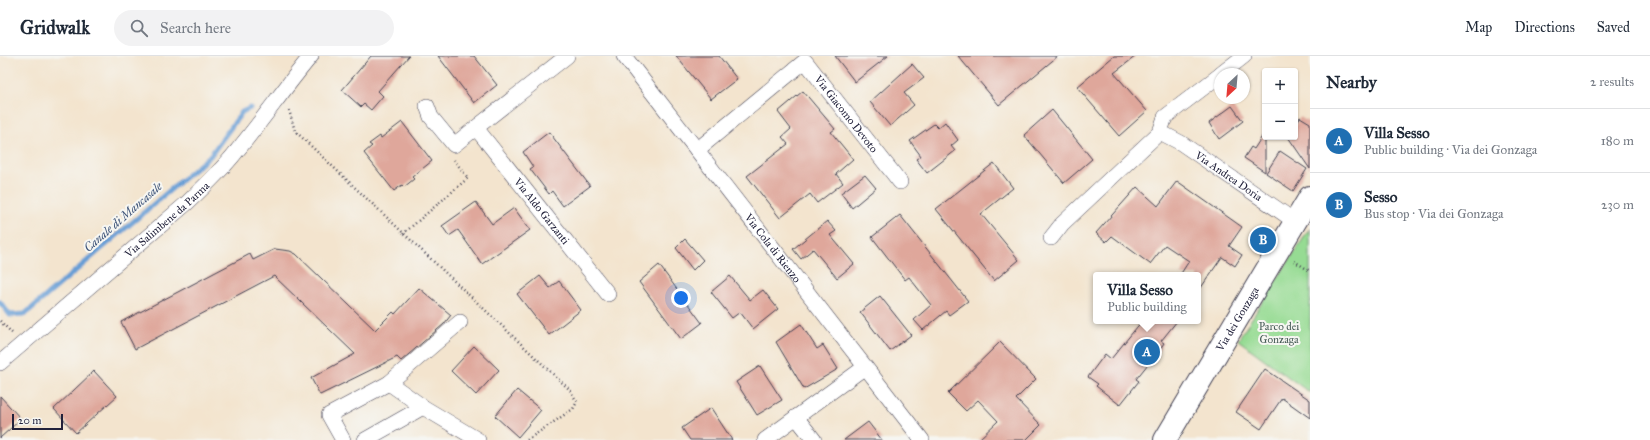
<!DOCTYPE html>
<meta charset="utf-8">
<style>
body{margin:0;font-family:"IM FELL Great Primer",serif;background:#f2f2f3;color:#1f2937}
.controls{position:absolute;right:12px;top:12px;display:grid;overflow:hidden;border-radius:4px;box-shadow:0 1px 3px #0004}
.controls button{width:36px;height:36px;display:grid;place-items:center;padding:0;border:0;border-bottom:1px solid #e0e1e3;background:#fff;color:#1f2937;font:20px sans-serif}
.compass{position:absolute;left:1214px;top:12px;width:36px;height:36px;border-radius:50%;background:#fff;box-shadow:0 1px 3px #0004;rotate:206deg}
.scale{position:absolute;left:12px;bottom:10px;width:51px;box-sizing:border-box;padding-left:4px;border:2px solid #22223b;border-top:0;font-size:11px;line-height:14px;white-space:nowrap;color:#22223b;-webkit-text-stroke:3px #f6f6f2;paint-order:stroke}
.you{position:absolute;left:681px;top:242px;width:14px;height:14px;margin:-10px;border:3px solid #fff;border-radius:50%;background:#1a73e8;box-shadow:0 0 0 6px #1a73e833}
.badge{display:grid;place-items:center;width:26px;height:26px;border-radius:50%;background:#1f6fb2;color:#fff;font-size:13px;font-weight:700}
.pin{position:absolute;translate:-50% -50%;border:2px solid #fff;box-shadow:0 1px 4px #0006}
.popup{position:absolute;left:1093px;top:216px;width:108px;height:52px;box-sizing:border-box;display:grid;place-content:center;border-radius:4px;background:#fff;filter:drop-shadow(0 1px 3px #0005);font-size:13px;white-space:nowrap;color:#747a83}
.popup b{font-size:15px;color:#1f2937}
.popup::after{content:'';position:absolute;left:50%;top:100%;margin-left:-8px;border:8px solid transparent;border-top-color:#fff}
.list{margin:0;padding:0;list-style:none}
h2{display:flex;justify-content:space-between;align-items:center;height:52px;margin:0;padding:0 16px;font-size:17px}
h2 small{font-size:13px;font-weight:400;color:#747a83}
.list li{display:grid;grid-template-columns:26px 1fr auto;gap:12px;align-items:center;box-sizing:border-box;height:64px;padding:0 16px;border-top:1px solid #e0e1e3}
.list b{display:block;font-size:15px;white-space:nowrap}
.list p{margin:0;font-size:13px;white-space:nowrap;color:#747a83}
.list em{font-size:13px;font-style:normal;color:#747a83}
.icon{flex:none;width:22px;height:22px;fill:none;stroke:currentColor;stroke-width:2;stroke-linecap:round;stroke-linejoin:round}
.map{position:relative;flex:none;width:1310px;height:384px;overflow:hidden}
header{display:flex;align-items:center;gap:24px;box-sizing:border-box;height:56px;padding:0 20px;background:#fff;border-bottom:1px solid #e0e1e3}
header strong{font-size:19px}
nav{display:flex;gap:22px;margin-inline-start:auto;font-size:14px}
.search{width:280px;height:36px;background:#f2f2f3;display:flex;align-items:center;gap:10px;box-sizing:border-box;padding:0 14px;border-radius:22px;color:#747a83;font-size:15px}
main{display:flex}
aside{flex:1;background:#fff}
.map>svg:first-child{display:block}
.green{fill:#96db93;stroke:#5c7e67}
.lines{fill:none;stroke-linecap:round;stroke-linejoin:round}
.stream{stroke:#689ed5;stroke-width:5}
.building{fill:#dfa79b}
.street-casing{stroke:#413f51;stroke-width:16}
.secondary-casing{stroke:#413f51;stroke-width:24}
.path{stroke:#413f51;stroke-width:2.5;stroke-dasharray:1 3;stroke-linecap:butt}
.street{stroke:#fff;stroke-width:15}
.secondary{stroke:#fff;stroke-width:22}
.labels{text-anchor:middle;stroke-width:4;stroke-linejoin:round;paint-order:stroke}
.street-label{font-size:11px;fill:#22223b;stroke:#f6f6f2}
.park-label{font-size:11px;fill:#455a55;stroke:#f6f6f2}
.water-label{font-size:12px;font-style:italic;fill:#3e5479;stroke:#f6f6f2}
</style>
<header>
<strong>Gridwalk</strong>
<div class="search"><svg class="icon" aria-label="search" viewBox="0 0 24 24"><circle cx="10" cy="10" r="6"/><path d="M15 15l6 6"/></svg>Search here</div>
<nav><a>Map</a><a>Directions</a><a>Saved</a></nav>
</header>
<main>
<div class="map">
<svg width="1310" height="384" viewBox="0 0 1310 384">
<rect width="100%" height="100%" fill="#f6f6f2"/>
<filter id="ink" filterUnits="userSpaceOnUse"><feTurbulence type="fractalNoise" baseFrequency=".025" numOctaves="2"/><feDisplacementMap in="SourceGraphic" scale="8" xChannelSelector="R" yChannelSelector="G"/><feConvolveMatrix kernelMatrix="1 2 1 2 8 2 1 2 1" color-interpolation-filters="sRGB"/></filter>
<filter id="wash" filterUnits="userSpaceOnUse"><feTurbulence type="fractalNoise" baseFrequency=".012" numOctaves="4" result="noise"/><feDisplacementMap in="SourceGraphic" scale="16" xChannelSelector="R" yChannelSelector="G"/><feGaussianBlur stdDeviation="0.9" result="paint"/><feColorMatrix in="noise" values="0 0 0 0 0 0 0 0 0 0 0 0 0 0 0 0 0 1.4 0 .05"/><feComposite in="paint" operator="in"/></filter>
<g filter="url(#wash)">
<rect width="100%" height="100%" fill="#f3e4ce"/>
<path class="green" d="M 1310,172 L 1310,337 L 1238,284 Z"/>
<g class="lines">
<path class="stream" d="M 0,246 L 10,259 L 25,258 L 210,100 L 242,56 L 250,52"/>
</g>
<g id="blocks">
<path class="building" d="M 371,0 L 409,0 L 378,35 L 383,40 L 371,54 L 364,48 L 361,51 L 342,34 Z
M 438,0 L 474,0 L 497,29 L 474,47 Z
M 676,0 L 719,0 L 737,23 L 711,43 Z
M 835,0 L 888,0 L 855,26 Z
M 958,0 L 1058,0 L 999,49 Z
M 1114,0 L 1136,0 L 1114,17 L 1147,55 L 1119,80 L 1077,31 Z
M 912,8 L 924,22 L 904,37 L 914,49 L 890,70 L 870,46 Z
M 803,35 L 835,73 L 831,76 L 853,103 L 836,118 L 843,127 L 817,147 L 810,138 L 780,162 L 747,120 L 788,88 L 782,81 L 791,73 L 778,56 Z
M 1232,50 L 1243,65 L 1219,83 L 1209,67 Z
M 1052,54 L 1092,103 L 1064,127 L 1024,79 Z
M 1300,61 L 1310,67 L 1310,113 L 1288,81 L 1295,81 L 1295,70 Z
M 402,66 L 432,105 L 412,121 L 414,123 L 404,131 L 402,129 L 394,135 L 364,97 L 372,90 L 369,88 L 380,80 L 381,82 Z
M 945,66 L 958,84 L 951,90 L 955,95 L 927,117 L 916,103 L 921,100 L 910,85 L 934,68 L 938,72 Z
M 549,76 L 590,130 L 563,150 L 552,135 L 549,138 L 530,113 L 533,111 L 523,96 Z
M 1265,76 L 1265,116 L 1244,102 L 1251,91 L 1254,93 Z
M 1280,95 L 1307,113 L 1293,135 L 1266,117 Z
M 994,107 L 1013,132 L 981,158 L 1019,204 L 994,225 L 936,153 Z
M 865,119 L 876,132 L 852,152 L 841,137 Z
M 1177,125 L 1242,171 L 1229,190 L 1242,199 L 1235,210 L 1222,201 L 1198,236 L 1198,219 L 1180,219 L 1189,205 L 1165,189 L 1150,208 L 1112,180 L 1106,186 L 1096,177 L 1137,131 L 1158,150 Z
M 476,146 L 492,168 L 514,152 L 530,174 L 482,208 L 458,174 L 449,180 L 442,170 Z
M 900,159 L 968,245 L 949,259 L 946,255 L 923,274 L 914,264 L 931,249 L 909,221 L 905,224 L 872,181 Z
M 827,165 L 836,175 L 830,179 L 854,208 L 837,222 L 813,193 L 801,203 L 793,193 Z
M 685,183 L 703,204 L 693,214 L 676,192 Z
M 275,193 L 290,195 L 296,198 L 375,274 L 393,256 L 395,258 L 419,232 L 451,259 L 444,268 L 401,305 L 397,301 L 320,339 L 311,322 L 355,298 L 274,220 L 135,293 L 121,266 L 250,198 L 253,204 Z
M 659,209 L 702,267 L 681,283 L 639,226 Z
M 540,220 L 550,232 L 559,225 L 581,254 L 549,279 L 517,238 Z
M 730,220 L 750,244 L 763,234 L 778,253 L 753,273 L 740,256 L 732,262 L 711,236 Z
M 880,240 L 911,279 L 890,295 L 860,256 Z
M 1142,265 L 1177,265 L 1161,285 L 1164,287 L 1160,293 L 1136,323 L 1139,325 L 1120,349 L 1096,330 L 1098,328 L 1088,321 L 1105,298 L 1111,303 Z
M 801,268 L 817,293 L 823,289 L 838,313 L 804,333 L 776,286 Z
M 1000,286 L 1036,323 L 1016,343 L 1041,369 L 1026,384 L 978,384 L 998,365 L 978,344 L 966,355 L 948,337 Z
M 474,290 L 499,314 L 476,339 L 451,315 Z
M 760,310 L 782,344 L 757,359 L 736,326 Z
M 1265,313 L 1310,344 L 1310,362 L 1282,342 L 1261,373 L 1236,356 Z
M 94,315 L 117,340 L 76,377 L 54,353 Z
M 517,334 L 541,354 L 518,381 L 495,360 Z
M 0,340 L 21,363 L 0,382 Z
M 711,352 L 732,384 L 690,384 L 682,372 Z
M 868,366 L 882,384 L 844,384 Z"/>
</g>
</g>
<g filter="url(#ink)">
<use href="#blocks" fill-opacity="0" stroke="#413f51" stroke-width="1"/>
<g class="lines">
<g class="street-casing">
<g id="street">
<path id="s1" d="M 624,0 L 922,384"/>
<path d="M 1221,18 L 1244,0"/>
<path d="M 427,50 L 431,61 L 454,89 L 567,0"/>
<path id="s2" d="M 476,72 L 608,238"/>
<path d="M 1160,76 L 1165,61 L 1220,19"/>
<path id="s3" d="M 697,94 L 805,5 L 900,126"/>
<path id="s4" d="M 1051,182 L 1062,168 L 1160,76 L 1181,87 L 1296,166"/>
<path id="s5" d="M 0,307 L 187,147 C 204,131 221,115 236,96 C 262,65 285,31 311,0"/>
<path d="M 389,327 L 460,266"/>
<path d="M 796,361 L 814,384"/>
<path d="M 343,384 L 329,359 L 389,327 L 423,351 L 478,384"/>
<path d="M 365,384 L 423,351"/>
<path d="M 765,384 L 865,311"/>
</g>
</g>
<g class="secondary-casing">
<g id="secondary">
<path id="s6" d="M 1165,384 L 1310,141"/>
</g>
</g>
<path class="path" d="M 289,54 L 295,75 L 570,334 L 577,346 L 573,353 L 527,384
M 403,178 L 468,122 L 454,104
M 1294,205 L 1310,215
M 0,265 L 12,277"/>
<use href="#street" class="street"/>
<use href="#secondary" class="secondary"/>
</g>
</g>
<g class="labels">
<g class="street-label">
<text dy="4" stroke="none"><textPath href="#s3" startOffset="207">Via Giacomo Devoto</textPath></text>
<text dy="4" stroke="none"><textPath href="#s4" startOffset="234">Via Andrea Doria</textPath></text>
<text dy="4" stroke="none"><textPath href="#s2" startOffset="106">Via Aldo Garzanti</textPath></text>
<text dy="4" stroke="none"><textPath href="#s5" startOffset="220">Via Salimbene da Parma</textPath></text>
<text dy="4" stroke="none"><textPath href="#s1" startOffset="243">Via Cola di Rienzo</textPath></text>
<text dy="4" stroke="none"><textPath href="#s6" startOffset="141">Via dei Gonzaga</textPath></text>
</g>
<g class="park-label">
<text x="1279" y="274">Parco dei<tspan x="1279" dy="13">Gonzaga</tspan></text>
</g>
<g class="water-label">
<text transform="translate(123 161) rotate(-41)" y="4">Canale di Mancasale</text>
</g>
</g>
</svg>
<div class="controls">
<button>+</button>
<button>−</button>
</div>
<svg class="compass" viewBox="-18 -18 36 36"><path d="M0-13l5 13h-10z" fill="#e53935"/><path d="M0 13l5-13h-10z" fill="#747a83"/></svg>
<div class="scale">20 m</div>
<div class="you"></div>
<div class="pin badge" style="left:1147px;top:296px">A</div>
<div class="popup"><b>Villa Sesso</b>Public building</div>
<div class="pin badge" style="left:1263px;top:184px">B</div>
</div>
<aside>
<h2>Nearby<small>2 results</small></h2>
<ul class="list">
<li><span class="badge">A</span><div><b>Villa Sesso</b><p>Public building · Via dei Gonzaga</p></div><em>180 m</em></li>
<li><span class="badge">B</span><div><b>Sesso</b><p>Bus stop · Via dei Gonzaga</p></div><em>230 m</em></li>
</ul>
</aside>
</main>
